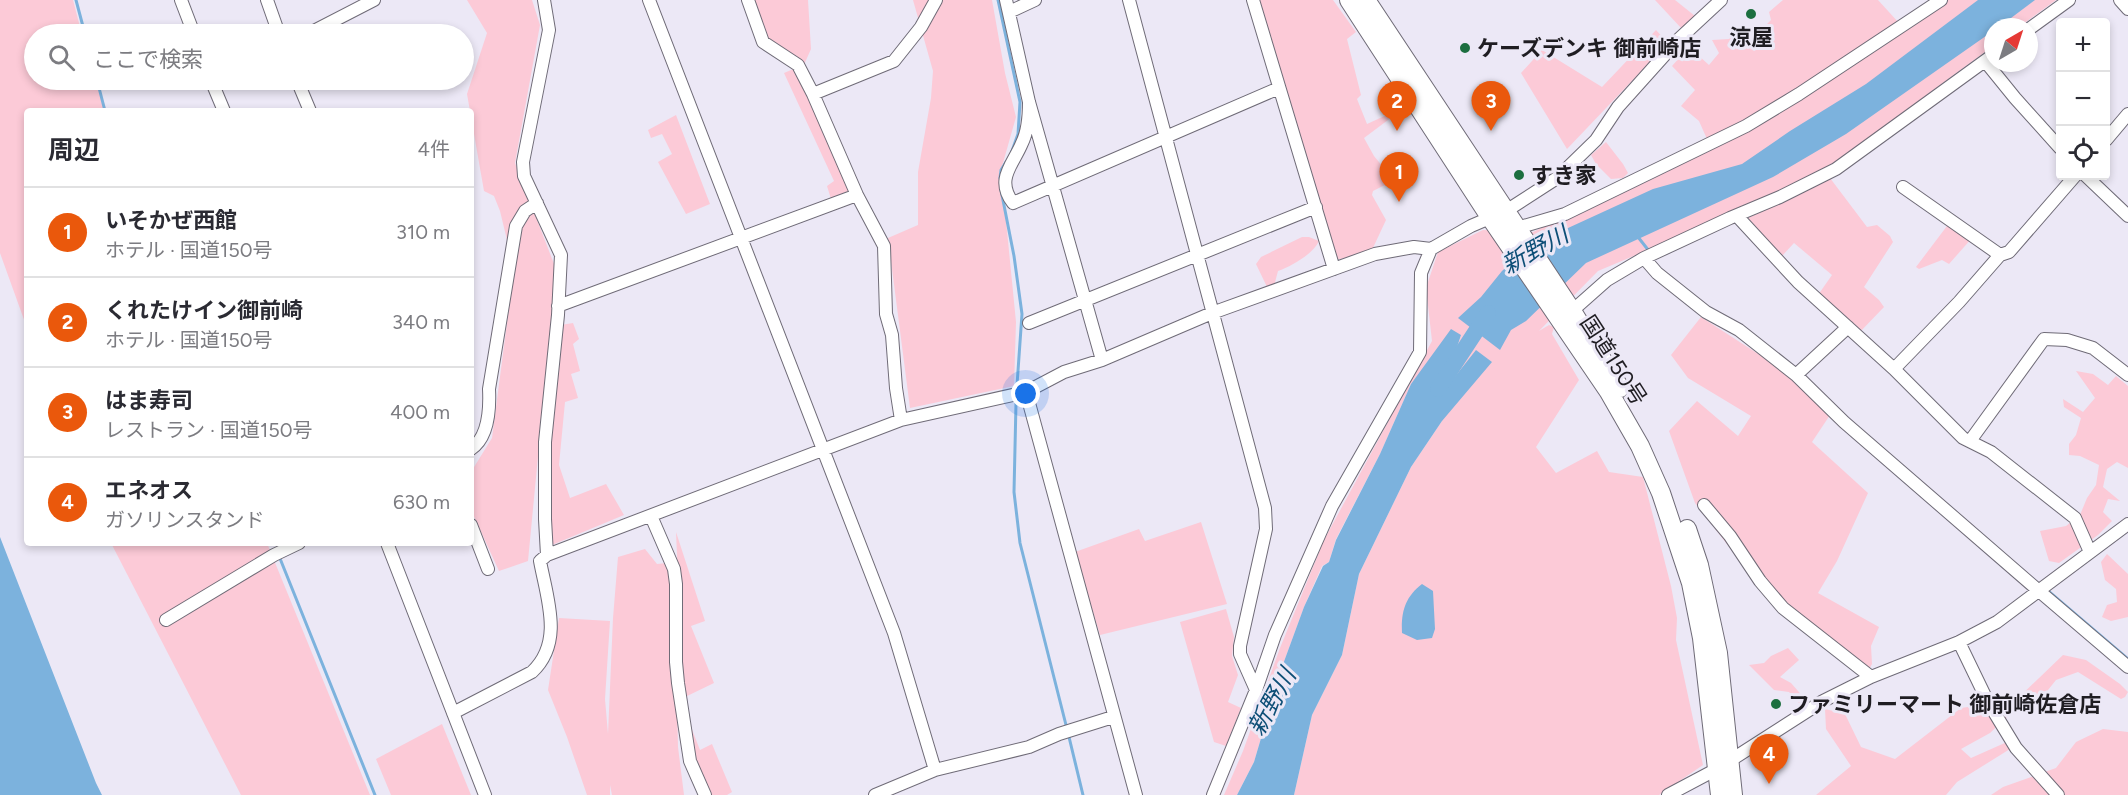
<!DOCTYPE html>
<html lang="ja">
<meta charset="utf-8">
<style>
body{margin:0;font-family:Figtree,"Noto Sans JP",sans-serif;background:#f7f7f7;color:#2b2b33}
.controls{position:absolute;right:18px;top:18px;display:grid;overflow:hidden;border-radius:6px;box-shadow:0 3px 9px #0003}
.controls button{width:54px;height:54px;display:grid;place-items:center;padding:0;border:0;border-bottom:2px solid #e1e1e2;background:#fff;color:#2b2b33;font:30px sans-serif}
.compass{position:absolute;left:1984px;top:18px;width:54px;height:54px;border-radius:50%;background:#fff;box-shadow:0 3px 9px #0003;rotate:39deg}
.you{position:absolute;left:1026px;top:394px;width:21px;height:21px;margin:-15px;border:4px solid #fff;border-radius:50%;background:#1a73e8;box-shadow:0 0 0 9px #1a73e833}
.badge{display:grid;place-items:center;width:39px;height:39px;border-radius:50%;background:#ea580c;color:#fff;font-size:20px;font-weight:700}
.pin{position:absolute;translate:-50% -50px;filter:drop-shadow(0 2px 3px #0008)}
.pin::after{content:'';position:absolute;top:32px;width:21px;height:18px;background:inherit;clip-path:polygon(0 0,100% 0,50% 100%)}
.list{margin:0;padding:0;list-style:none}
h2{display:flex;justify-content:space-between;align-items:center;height:78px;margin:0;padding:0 24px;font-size:26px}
h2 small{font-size:20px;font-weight:400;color:#7c7c81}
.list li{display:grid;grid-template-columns:39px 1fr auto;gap:18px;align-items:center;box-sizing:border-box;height:90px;padding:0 24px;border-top:2px solid #e1e1e2}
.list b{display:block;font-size:22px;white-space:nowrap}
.list p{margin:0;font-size:20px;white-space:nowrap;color:#7c7c81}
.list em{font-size:20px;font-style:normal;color:#7c7c81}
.icon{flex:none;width:33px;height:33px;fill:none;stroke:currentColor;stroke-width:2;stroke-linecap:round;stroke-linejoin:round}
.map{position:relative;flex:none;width:2128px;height:795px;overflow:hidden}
.search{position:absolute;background:#fff;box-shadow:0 3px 9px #0003;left:24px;top:24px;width:450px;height:66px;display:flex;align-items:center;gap:15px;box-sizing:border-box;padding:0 21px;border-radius:33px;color:#7c7c81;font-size:22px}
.panel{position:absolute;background:#fff;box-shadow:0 3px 9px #0003;left:24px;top:108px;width:450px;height:438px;border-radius:6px}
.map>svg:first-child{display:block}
.green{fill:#fccad7}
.water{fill:#7cb2dd}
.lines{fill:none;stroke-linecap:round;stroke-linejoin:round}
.stream{stroke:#7cb2dd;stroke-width:3}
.river{stroke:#7cb2dd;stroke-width:16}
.minor-casing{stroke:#6f6b77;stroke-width:14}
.highway-casing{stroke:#6f6b77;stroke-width:20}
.minor{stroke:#fff;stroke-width:12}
.highway{stroke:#fff;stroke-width:18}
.poi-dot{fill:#1c6e3f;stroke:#ece8f6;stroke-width:2}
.labels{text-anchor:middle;stroke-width:6;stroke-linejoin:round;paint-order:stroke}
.poi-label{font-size:22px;font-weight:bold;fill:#1f1d22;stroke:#ece8f6;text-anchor:start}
.street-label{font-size:22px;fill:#1f1d22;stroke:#ece8f6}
.water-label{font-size:24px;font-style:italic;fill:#0e4f77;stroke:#ece8f6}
</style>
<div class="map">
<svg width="2128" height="795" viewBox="0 0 2128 795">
<rect width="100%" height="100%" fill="#ece8f6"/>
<path class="green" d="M 0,0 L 73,0 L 80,27 L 75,29 L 78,29 L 80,34 L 34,34 L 34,80 L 96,80 L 107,111 L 27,111 L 27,328 L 0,253 Z
M 467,0 L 532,0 L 540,25 L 515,163 L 556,269 L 528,561 L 499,571 L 471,510 L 471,472 L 492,438 L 514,269 L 500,211 L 494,196 L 484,191 L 467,94 L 487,33 Z
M 752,0 L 808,0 L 811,49 L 803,67 L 760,34 Z
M 913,0 L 992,0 L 1005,73 L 1016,117 L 1001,170 L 1016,322 L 1014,386 L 910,408 L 888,238 L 918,225 L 918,172 L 931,98 L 933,71 Z
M 1255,0 L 1333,0 L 1356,32 L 1347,39 L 1361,95 L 1357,99 L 1367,124 L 1391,113 L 1392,117 L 1364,138 L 1374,156 L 1388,173 L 1397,170 L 1399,182 L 1387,184 L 1373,191 L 1372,195 L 1386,220 L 1372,250 L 1354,258 L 1337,259 Z
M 1655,0 L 1675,0 L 1695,16 L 1682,29 Z
M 1783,0 L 1878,0 L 1899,23 L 1944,0 L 2056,0 L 2019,27 L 1993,27 L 1993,46 L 1826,169 L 1726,217 L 1598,271 L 1539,331 L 1549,325 L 1554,327 L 1552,334 L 1579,380 L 1536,447 L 1556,473 L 1597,451 L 1609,472 L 1643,477 L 1671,586 L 1677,618 L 1676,640 L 1703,765 L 1659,795 L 1294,795 L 1312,715 L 1342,655 L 1359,574 L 1411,467 L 1442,421 L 1441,395 L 1461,335 L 1411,384 L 1380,454 L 1336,539 L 1329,562 L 1322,566 L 1304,607 L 1282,667 L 1254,762 L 1237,795 L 1224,795 L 1243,751 L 1280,648 L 1324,540 L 1432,341 L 1426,288 L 1438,252 L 1483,230 L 1533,232 L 1593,203 L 1707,139 L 1699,121 L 1681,106 L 1695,90 L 1672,66 L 1689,47 L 1709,65 L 1719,53 L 1712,40 L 1729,39 L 1740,29 L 1757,34 L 1771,20 L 1769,12 Z
M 1656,30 L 1668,43 L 1567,149 L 1521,73 L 1542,50 L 1602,87 Z
M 798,67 L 853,189 L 831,199 L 827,186 L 834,181 L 784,73 Z
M 676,115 L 710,204 L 686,214 L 658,162 L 672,154 L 662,134 L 651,138 L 648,130 Z
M 1606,142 L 1623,164 L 1628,173 L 1623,178 L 1611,179 L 1596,164 L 1591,155 Z
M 1830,178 L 1867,227 L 1877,225 L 1890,236 L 1893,242 L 1864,287 L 1879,300 L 1884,307 L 1858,334 L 1818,295 L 1832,275 L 1794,243 L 1782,256 L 1748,218 Z
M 1950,222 L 1972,238 L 1949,264 L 1942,260 L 1919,269 L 1916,267 Z
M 1302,237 L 1309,237 L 1319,241 C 1313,254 1292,266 1278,271 L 1274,286 L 1268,289 L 1256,264 L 1261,257 Z
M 1701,317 L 1786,372 L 1830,415 L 1812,442 L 1868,493 L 1837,561 L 1818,593 L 1879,627 L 1871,646 L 1872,664 L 1868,671 L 1802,621 L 1744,566 L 1695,503 L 1669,431 L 1697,401 L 1738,436 L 1751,416 L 1688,378 L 1671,355 Z
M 573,323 L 579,339 L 573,344 L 580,371 L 571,374 L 578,398 L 565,402 L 559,465 L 570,498 L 606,484 L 624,515 L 552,545 L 549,541 L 551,425 L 561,325 Z
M 2076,371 L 2093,374 L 2108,385 L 2116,376 L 2128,386 L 2128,468 L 2117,462 L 2107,469 L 2103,487 L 2120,501 L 2108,499 L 2103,512 L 2112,521 L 2098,535 L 2059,563 L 2049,561 L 2040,531 L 2066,526 L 2080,515 L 2087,498 L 2096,485 L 2099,465 L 2080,456 L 2069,455 L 2069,444 L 2076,435 L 2081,418 L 2064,407 L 2063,399 L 2083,412 L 2095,398 Z
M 1201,522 L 1227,604 L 1100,635 L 1075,552 L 1139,529 L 1145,541 Z
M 676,532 L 705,621 L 691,626 L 714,683 L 683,698 Z
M 111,543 L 267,543 L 370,795 L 241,795 Z
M 645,549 L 657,564 L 667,563 L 674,582 L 678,747 L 684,795 L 612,795 L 610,785 L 610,795 L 587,795 L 567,737 L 548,690 L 559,618 L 610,621 L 605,699 L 608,734 L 613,618 L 618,557 Z
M 2107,554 L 2128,574 L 2128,617 L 2111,621 L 2102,617 L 2107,605 L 2117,602 L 2116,589 L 2105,580 L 2101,562 Z
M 1226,609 L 1234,637 L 1232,656 L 1238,675 L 1228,702 L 1241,708 L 1226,746 L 1214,742 L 1180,622 Z
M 1788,648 L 1799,660 L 1780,677 L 1791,683 L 1805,699 L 1800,704 L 1789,692 L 1774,690 L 1749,665 L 1764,663 L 1771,656 Z
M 2063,655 L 2086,660 L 2120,684 L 2128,692 L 2125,697 L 2121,699 L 2078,672 L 2056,680 L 2040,700 L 2010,714 L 1990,733 L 1961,749 L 1971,758 L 2007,742 L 2010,749 L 1957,782 L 1946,795 L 1816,795 L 1851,766 L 1826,729 L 1825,709 L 1845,714 L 1861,747 L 1895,759 L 1961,708 L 2016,700 Z
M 682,704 L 700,750 L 712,744 L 732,792 L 727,795 L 711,795 L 696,765 Z
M 442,724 L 471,795 L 391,795 L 376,759 Z
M 2103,729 L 2128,732 L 2128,795 L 1991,795 L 2003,787 L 2056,768 L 2076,742 Z"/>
<path class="water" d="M 1978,0 L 2035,0 L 1999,27 L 1993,27 L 1993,31 L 1846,134 L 1773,177 L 1586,263 L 1526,321 L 1511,330 L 1500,350 L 1458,318 L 1481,297 L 1502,271 L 1531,245 L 1653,189 L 1742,164 L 1790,131 L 1866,84 Z
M 1451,329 L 1461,335 L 1442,393 L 1476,350 L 1492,362 L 1442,421 L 1411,467 L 1359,574 L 1342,655 L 1312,715 L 1294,795 L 1237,795 L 1254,762 L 1282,667 L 1304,607 L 1323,566 L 1329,562 L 1336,540 L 1380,454 L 1411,384 Z
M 0,537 L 96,783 L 102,795 L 0,795 Z
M 1422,584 L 1433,591 L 1435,629 L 1432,638 L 1417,640 L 1402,633 C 1401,612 1405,597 1422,584 Z"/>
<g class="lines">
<path class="stream" d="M 76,0 L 85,34
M 998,0 L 1020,102 L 1018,134 L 1012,151
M 97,80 L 105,111
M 1000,178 L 1001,170 L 1006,162
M 1001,190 L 1014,256 L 1022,314 L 1017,385
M 1638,237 L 1649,251
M 1016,403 L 1014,492 L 1020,543 L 1066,725
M 279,556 L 375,795
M 2047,590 L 2128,659
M 1069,737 L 1083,795"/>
<path class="river" d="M 1438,389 L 1488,313"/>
<g class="minor-casing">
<path id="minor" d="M 181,0 L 194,34
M 267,0 L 279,34
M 544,0 L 549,30 L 523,162 L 524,176 L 561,255 L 558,315 L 545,442 L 545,519 L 547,555
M 649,0 L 894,633 L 935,770
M 748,0 L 763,42 L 798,65 L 813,94 L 857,195 L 884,246 L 886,314 L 892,335 L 896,388 L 901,420
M 1006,0 L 1029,102 L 1102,360
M 1129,0 L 1265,508 L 1266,529 L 1240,646 L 1240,654 L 1256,690
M 1253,0 L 1334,269
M 2120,0 L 2128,9
M 1009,12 L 1035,0
M 2029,29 L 2069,0
M 308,34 L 374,0
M 1985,61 L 2015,98 L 2060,148
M 211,80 L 224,111
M 297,80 L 310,111
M 813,94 L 894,61 L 921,27 L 936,0
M 1029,102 C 1029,115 1028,131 1022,143 C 1013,165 995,179 1013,203 L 1279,88
M 2106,140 L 2128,114
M 2086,176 L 2128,216
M 1903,187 L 2000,255
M 1737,216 L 1798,282 L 1894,369 L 1959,302 L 2000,255 L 2009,252 L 2075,176
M 1517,228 L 1565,214 L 1746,126 L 1799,94 L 1941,0
M 1644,258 L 1657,273 L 1706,312 L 1739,330 L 1796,375
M 558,306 L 857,195
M 1572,311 L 1607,280 L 1644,258 L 1730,218 L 1780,197 L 1836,169 L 1993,55
M 1029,323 L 1316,207
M 1848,327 L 1796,375 L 1844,422 L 2039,591
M 1894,369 L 1963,438 L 1991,452 L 2075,518 L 2090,552
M 1026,392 L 1136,795
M 1970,441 L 2044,339 L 2067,340 L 2093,348 L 2128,375
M 471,449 C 489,437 490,409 489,389 L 516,226 L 525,211 L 537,203
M 1704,505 L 1730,536 L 1760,581 L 1783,608 L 1871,677
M 651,516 L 674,569 L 676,584 L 676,662 L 678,683 L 690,761 L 705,795
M 471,525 L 488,569
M 387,543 L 485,795
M 2039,591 L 2128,667
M 166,620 L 274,555 L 299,543
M 1959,642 L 1988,702 L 2016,748 L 2058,795
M 453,713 L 532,672 C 564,642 547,599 540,561 L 547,555 L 901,420 L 1026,392 L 1064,372 L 1102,360 L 1212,313 L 1375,254 L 1414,247 L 1431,249
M 875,795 L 935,770 L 1029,747 L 1059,734 L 1113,717
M 1213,795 L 1256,690 L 1275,635 L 1332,506 L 1420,352 L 1421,273 L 1431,249 L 1471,226 L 1506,211 L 1557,178 L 1596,140 L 1618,107 L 1679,39 L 1721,0
M 1668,795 L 1717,769 L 1823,701 L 1871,677 L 1959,642 L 1997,622 L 2128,524"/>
</g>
<g class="highway-casing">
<path id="highway" d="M 1349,0 L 1490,217 L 1609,392 L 1640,446 L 1661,493 L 1691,583 L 1702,638 L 1720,795
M 1366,0 L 1572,311 L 1620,388
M 1687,529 L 1699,565 L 1718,653 L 1733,795"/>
</g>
<use href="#minor" class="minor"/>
<use href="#highway" class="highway"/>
</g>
<g class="poi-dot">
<circle cx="1751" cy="14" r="6"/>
<circle cx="1465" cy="48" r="6"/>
<circle cx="1519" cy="175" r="6"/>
<circle cx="1776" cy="704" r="6"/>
</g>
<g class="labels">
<g class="poi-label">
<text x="1751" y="45" text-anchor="middle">涼屋</text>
<text x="1477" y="56">ケーズデンキ 御前崎店</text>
<text x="1531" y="183">すき家</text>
<text x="1788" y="712">ファミリーマート 御前崎佐倉店</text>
</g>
<g class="street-label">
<text transform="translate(1614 360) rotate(57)" y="8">国道150号</text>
</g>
<g class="water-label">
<text transform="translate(1535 250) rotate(-29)" y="8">新野川</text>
<text transform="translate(1272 702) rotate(-61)" y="8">新野川</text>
</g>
</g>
</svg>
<div class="controls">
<button>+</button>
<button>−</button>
<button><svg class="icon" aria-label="locate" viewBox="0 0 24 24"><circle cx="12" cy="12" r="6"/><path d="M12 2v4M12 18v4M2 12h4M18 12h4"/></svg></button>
</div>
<svg class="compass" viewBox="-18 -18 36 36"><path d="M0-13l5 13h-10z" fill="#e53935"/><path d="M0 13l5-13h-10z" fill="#7c7c81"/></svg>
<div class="you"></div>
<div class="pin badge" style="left:1399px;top:202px">1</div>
<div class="pin badge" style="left:1397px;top:131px">2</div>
<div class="pin badge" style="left:1491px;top:131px">3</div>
<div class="pin badge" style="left:1769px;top:784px">4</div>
<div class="search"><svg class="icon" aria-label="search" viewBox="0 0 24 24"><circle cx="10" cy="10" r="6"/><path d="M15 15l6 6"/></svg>ここで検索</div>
<section class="panel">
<h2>周辺<small>4件</small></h2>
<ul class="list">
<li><span class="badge">1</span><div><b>いそかぜ西館</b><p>ホテル · 国道150号</p></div><em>310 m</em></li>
<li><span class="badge">2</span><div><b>くれたけイン御前崎</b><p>ホテル · 国道150号</p></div><em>340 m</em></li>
<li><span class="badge">3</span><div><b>はま寿司</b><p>レストラン · 国道150号</p></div><em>400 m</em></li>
<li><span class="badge">4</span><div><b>エネオス</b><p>ガソリンスタンド</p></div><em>630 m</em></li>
</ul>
</section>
</div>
